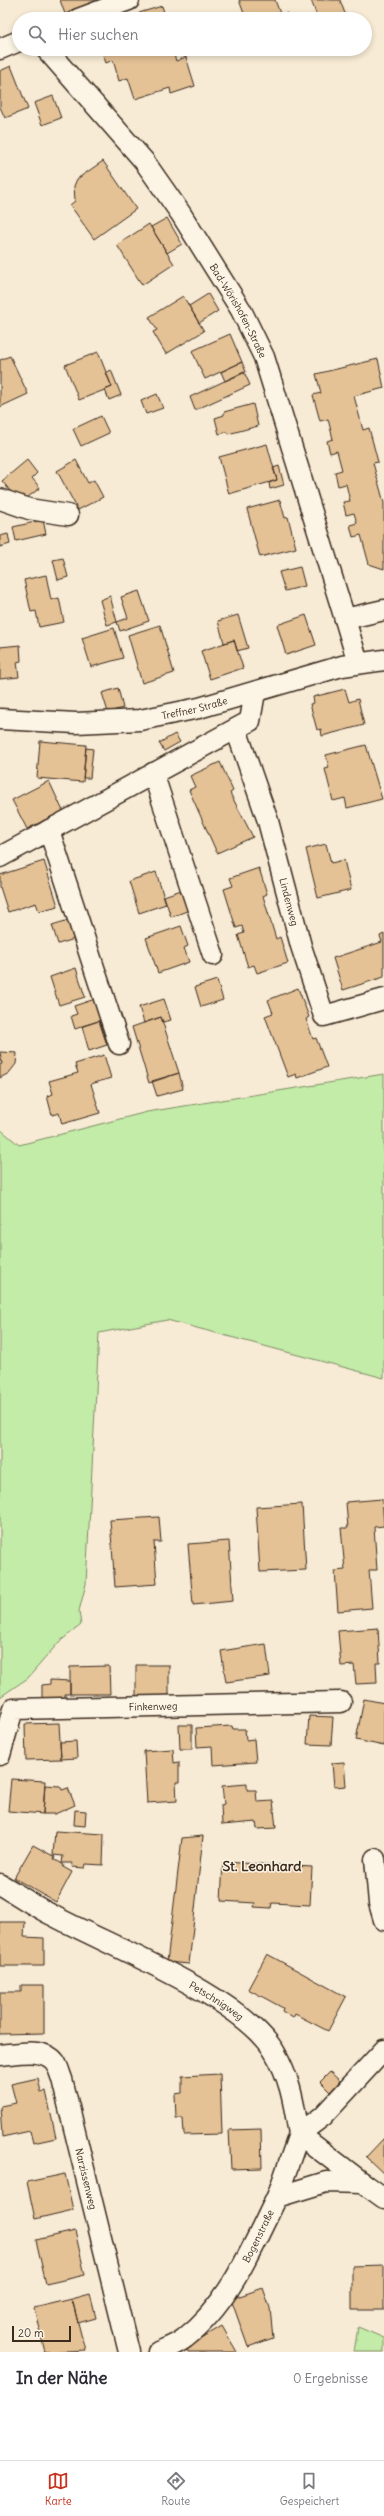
<!DOCTYPE html>
<html lang="de">
<meta charset="utf-8">
<style>
body{margin:0;font-family:Delius,sans-serif;background:#f7f7f7;color:#2b2b33}
.scale{position:absolute;left:12px;bottom:10px;width:59px;box-sizing:border-box;padding-left:4px;border:2px solid #3b2a1e;border-top:0;font-size:11px;line-height:14px;white-space:nowrap;color:#3b2a1e;-webkit-text-stroke:3px #fcf5e5;paint-order:stroke}
.list{margin:0;padding:0;list-style:none}
h2{display:flex;justify-content:space-between;align-items:center;height:52px;margin:0;padding:0 16px;font-size:17px}
h2 small{font-size:13px;font-weight:400;color:#7c7c81}
.icon{flex:none;width:22px;height:22px;fill:none;stroke:currentColor;stroke-width:2;stroke-linecap:round;stroke-linejoin:round}
.map{position:relative;flex:none;width:384px;height:2352px;overflow:hidden}
.search{position:absolute;background:#fff;box-shadow:0 2px 6px #0003;left:12px;right:12px;top:12px;height:44px;display:flex;align-items:center;gap:10px;box-sizing:border-box;padding:0 14px;border-radius:22px;color:#7c7c81;font-size:15px}
.sheet{height:108px;background:#fff}
nav{display:flex;justify-content:space-around;align-items:center;box-sizing:border-box;height:56px;border-top:1px solid #e1e1e2;background:#fff;font-size:11px;color:#7c7c81}
nav a{display:grid;justify-items:center;gap:2px}
nav .on{color:#c8321e}
.map>svg:first-child{display:block}
.green{fill:#c2eca8;stroke:#7e8b63}
.building{fill:#e4c296;stroke:#3b2a1e}
.lines{fill:none;stroke-linecap:round;stroke-linejoin:round}
.minor-casing{stroke:#3b2a1e;stroke-width:23}
.minor{stroke:#fcf5e5;stroke-width:20}
.labels{text-anchor:middle;stroke-width:3;stroke-linejoin:round;paint-order:stroke}
.street-label{font-size:10px;fill:#3b2a1e;stroke:#fcf5e5}
.district-label{font-size:14px;font-weight:bold;fill:#3b2a1e;stroke:#fcf5e5}
</style>
<div class="map">
<svg width="384" height="2352" viewBox="0 0 384 2352">
<rect width="100%" height="100%" fill="#f7ebd5"/>
<filter id="ink" filterUnits="userSpaceOnUse"><feTurbulence type="fractalNoise" baseFrequency=".025" numOctaves="2"/><feDisplacementMap in="SourceGraphic" scale="8" xChannelSelector="R" yChannelSelector="G"/><feConvolveMatrix kernelMatrix="1 2 1 2 8 2 1 2 1" color-interpolation-filters="sRGB"/></filter>
<g filter="url(#ink)">
<path class="green" d="M 384,1074 L 384,1378 L 167,1320 L 99,1333 L 86,1584 L 79,1611 L 81,1625 L 59,1642 L 28,1678 L 0,1697 L 0,1129 L 19,1145 L 147,1112 Z
M 358,2327 L 384,2338 L 384,2352 L 354,2352 Z"/>
<path class="building" d="M 60,0 L 105,0 L 65,14 Z
M 239,0 L 275,0 L 281,16 L 287,13 L 289,19 L 246,19 Z
M 311,0 L 340,0 L 347,19 L 318,19 Z
M 162,6 L 166,19 L 141,19 L 139,13 Z
M 101,49 L 172,49 L 176,61 L 186,57 L 195,86 L 171,94 L 170,88 L 135,99 L 128,78 L 119,81 L 113,60 L 106,63 Z
M 11,66 L 28,109 L 5,118 L 0,107 L 0,71 Z
M 53,96 L 61,118 L 42,125 L 34,103 Z
M 103,161 L 136,209 L 94,239 L 70,205 L 75,201 L 74,186 L 77,179 Z
M 167,218 L 182,244 L 167,253 L 151,227 Z
M 149,224 L 174,264 L 142,285 L 117,245 Z
M 208,294 L 218,311 L 199,323 L 189,306 Z
M 183,296 L 204,331 L 166,354 L 153,332 L 157,330 L 149,317 Z
M 230,334 L 242,362 L 205,379 L 192,351 Z
M 98,352 L 112,387 L 79,400 L 65,365 Z
M 10,356 L 28,394 L 0,407 L 0,360 Z
M 378,359 L 384,388 L 354,396 L 363,430 L 369,428 L 378,462 L 373,463 L 384,503 L 384,569 L 369,564 L 361,535 L 353,537 L 350,525 L 357,523 L 354,513 L 346,515 L 343,502 L 350,501 L 346,484 L 338,486 L 335,472 L 342,470 L 337,451 L 330,453 L 327,441 L 333,439 L 328,419 L 320,421 L 313,395 L 321,393 L 316,374 Z
M 242,362 L 246,372 L 225,381 L 221,372 Z
M 111,370 L 121,395 L 109,400 L 105,390 L 112,387 L 106,373 Z
M 244,372 L 250,385 L 195,410 L 190,397 Z
M 157,394 L 163,408 L 146,414 L 141,401 Z
M 253,404 L 258,426 L 228,434 L 227,432 L 219,434 L 215,418 L 224,415 L 224,412 Z
M 101,416 L 109,433 L 81,446 L 73,429 Z
M 267,444 L 277,480 L 229,494 L 219,457 Z
M 27,460 L 37,473 L 32,478 L 40,488 L 20,503 L 2,481 Z
M 76,460 L 88,483 L 94,480 L 103,497 L 78,510 L 57,471 Z
M 279,466 L 284,485 L 270,489 L 269,483 L 277,480 L 273,468 Z
M 280,500 L 285,518 L 288,517 L 296,548 L 260,557 L 247,509 Z
M 43,520 L 46,534 L 16,541 L 13,527 Z
M 8,534 L 10,544 L 0,547 L 0,536 Z
M 63,558 L 68,577 L 58,580 L 53,560 Z
M 300,567 L 305,586 L 285,591 L 279,572 Z
M 46,575 L 51,600 L 59,598 L 64,622 L 39,627 L 36,611 L 31,612 L 24,580 Z
M 139,591 L 149,621 L 120,631 L 117,622 L 128,618 L 121,597 Z
M 110,596 L 117,622 L 107,625 L 100,600 Z
M 238,615 L 248,648 L 237,651 L 234,640 L 224,643 L 218,621 Z
M 306,615 L 316,645 L 286,655 L 277,625 Z
M 160,625 L 174,673 L 142,683 L 128,635 Z
M 114,628 L 123,658 L 91,667 L 82,638 Z
M 234,640 L 243,668 L 210,679 L 201,651 Z
M 20,645 L 21,661 L 17,662 L 19,677 L 0,679 L 0,647 Z
M 118,688 L 123,708 L 108,712 L 102,693 Z
M 345,689 L 349,702 L 358,699 L 364,725 L 322,736 L 321,729 L 317,730 L 310,704 L 314,703 L 313,697 Z
M 175,734 L 180,742 L 164,751 L 159,743 Z
M 40,741 L 86,745 L 83,782 L 37,778 Z
M 366,745 L 382,799 L 347,808 L 345,798 L 333,801 L 325,769 L 329,768 L 326,755 Z
M 86,748 L 93,749 L 90,778 L 83,778 Z
M 220,762 L 233,791 L 230,793 L 253,837 L 217,853 L 189,790 L 195,787 L 190,776 Z
M 49,781 L 63,811 L 27,829 L 12,800 Z
M 326,844 L 331,863 L 344,860 L 351,890 L 318,898 L 306,849 Z
M 44,861 L 58,906 L 39,911 L 36,903 L 8,912 L 0,887 L 0,875 Z
M 259,868 L 267,894 L 263,896 L 276,939 L 280,937 L 288,963 L 257,973 L 254,965 L 248,967 L 238,935 L 244,933 L 242,926 L 236,928 L 224,889 L 233,886 L 230,878 Z
M 156,872 L 166,904 L 139,913 L 129,881 Z
M 184,889 L 192,909 L 171,917 L 164,896 Z
M 72,919 L 78,938 L 58,944 L 52,925 Z
M 181,926 L 188,946 L 184,948 L 189,962 L 158,973 L 146,938 Z
M 384,934 L 384,977 L 343,990 L 333,958 L 382,942 L 380,936 Z
M 76,968 L 85,997 L 59,1005 L 50,977 Z
M 217,980 L 223,1000 L 201,1007 L 195,987 Z
M 298,988 L 309,1017 L 306,1019 L 313,1039 L 316,1038 L 327,1067 L 297,1078 L 296,1074 L 288,1077 L 265,1016 L 273,1013 L 268,1000 Z
M 95,999 L 101,1020 L 75,1029 L 71,1016 L 77,1014 L 74,1006 Z
M 164,999 L 171,1020 L 163,1022 L 161,1017 L 144,1023 L 139,1007 Z
M 161,1017 L 179,1073 L 149,1083 L 132,1027 Z
M 99,1021 L 107,1045 L 89,1051 L 82,1026 Z
M 0,1052 L 17,1053 L 16,1064 L 9,1073 L 0,1078 L 0,1064 L 2,1064 Z
M 104,1055 L 111,1078 L 91,1084 L 100,1113 L 62,1124 L 59,1113 L 52,1115 L 47,1096 L 53,1094 L 49,1081 L 78,1073 L 75,1064 Z
M 179,1073 L 183,1089 L 157,1096 L 152,1081 Z
M 382,1499 L 384,1526 L 374,1527 L 377,1570 L 369,1570 L 372,1608 L 338,1611 L 335,1571 L 345,1570 L 341,1528 L 348,1528 L 346,1502 Z
M 302,1504 L 306,1570 L 260,1572 L 256,1507 Z
M 159,1517 L 161,1542 L 154,1542 L 157,1584 L 115,1587 L 110,1520 Z
M 229,1541 L 233,1601 L 193,1605 L 188,1544 Z
M 378,1628 L 380,1663 L 376,1663 L 377,1683 L 356,1684 L 354,1665 L 341,1666 L 338,1631 Z
M 266,1644 L 270,1676 L 226,1682 L 221,1651 Z
M 136,1665 L 169,1665 L 169,1696 L 136,1696 Z
M 109,1666 L 110,1694 L 70,1694 L 70,1667 Z
M 50,1680 L 70,1681 L 70,1694 L 65,1694 L 65,1700 L 42,1700 L 42,1685 L 50,1684 Z
M 364,1699 L 384,1703 L 384,1746 L 356,1740 Z
M 309,1716 L 333,1717 L 331,1745 L 307,1744 Z
M 59,1723 L 61,1759 L 26,1760 L 25,1724 Z
M 179,1725 L 192,1725 L 192,1749 L 180,1749 Z
M 232,1726 L 233,1729 L 245,1729 L 246,1740 L 254,1739 L 256,1762 L 213,1765 L 212,1746 L 197,1747 L 196,1728 Z
M 76,1741 L 77,1758 L 61,1759 L 60,1742 Z
M 173,1749 L 174,1763 L 179,1762 L 179,1782 L 176,1782 L 177,1801 L 147,1803 L 144,1751 Z
M 344,1762 L 346,1786 L 334,1787 L 332,1763 Z
M 11,1779 L 45,1781 L 43,1814 L 8,1811 Z
M 247,1784 L 247,1790 L 256,1790 L 257,1802 L 273,1801 L 276,1828 L 257,1829 L 256,1822 L 222,1825 L 221,1805 L 224,1804 L 222,1786 Z
M 45,1785 L 60,1786 L 62,1790 L 68,1788 L 75,1805 L 55,1814 L 43,1814 Z
M 75,1810 L 86,1811 L 85,1826 L 74,1825 Z
M 55,1831 L 104,1834 L 103,1865 L 86,1864 L 85,1868 L 72,1867 L 73,1863 L 62,1863 L 63,1856 L 53,1855 Z
M 203,1836 L 189,1964 L 167,1962 L 182,1838 Z
M 33,1845 L 55,1857 L 54,1859 L 64,1865 L 63,1867 L 72,1872 L 56,1902 L 14,1878 Z
M 223,1862 L 312,1867 L 310,1905 L 272,1903 L 271,1908 L 254,1907 L 255,1903 L 221,1901 Z
M 0,1922 L 25,1922 L 24,1937 L 44,1938 L 44,1966 L 0,1966 Z
M 267,1954 L 346,1997 L 328,2031 L 295,2014 L 293,2018 L 282,2011 L 283,2008 L 248,1989 Z
M 21,1985 L 44,1985 L 44,2033 L 0,2034 L 0,1992 L 21,1992 Z
M 330,2072 L 340,2081 L 330,2092 L 320,2082 Z
M 220,2074 L 222,2134 L 184,2135 L 183,2118 L 176,2118 L 175,2094 L 182,2093 L 182,2076 Z
M 38,2078 L 41,2092 L 46,2091 L 56,2138 L 33,2143 L 30,2131 L 2,2137 L 0,2106 L 16,2103 L 11,2084 Z
M 261,2129 L 262,2168 L 231,2169 L 229,2130 Z
M 384,2138 L 384,2174 L 366,2157 Z
M 65,2174 L 73,2210 L 35,2219 L 27,2182 Z
M 75,2231 L 85,2275 L 46,2284 L 36,2240 Z
M 384,2265 L 384,2310 L 352,2310 L 352,2266 Z
M 263,2288 L 270,2308 L 273,2338 L 248,2347 L 231,2299 Z
M 90,2294 L 96,2318 L 78,2323 L 72,2299 Z
M 72,2299 L 85,2350 L 45,2352 L 34,2308 Z
M 222,2326 L 237,2352 L 188,2352 L 186,2348 Z"/>
<g class="lines">
<g class="minor-casing">
<g id="minor">
<path d="M 78,19 L 129,0"/>
<path d="M 0,49 L 19,41"/>
<path id="s1" d="M 46,49 L 144,161 L 181,214 L 241,310 L 264,357 L 345,619"/>
<path d="M 0,499 L 29,509 L 68,515"/>
<path d="M 358,663 L 345,619 L 384,610"/>
<path id="s2" d="M 0,719 L 76,723 L 140,720 L 199,708 L 342,666 L 384,660"/>
<path id="s3" d="M 236,729 L 268,821 L 301,946 L 324,1016 L 384,999"/>
<path d="M 153,773 L 213,955"/>
<path d="M 49,830 L 119,1044"/>
<path d="M 0,857 L 250,721 L 255,692"/>
<path id="s4" d="M 0,1755 L 13,1709 L 341,1702"/>
<path d="M 375,1859 L 379,1903 L 384,1920"/>
<path id="s5" d="M 0,1884 C 17,1894 34,1906 52,1915 C 109,1946 241,1996 274,2051 C 290,2077 294,2104 299,2134 L 363,2183"/>
<path id="s6" d="M 0,2055 C 15,2054 44,2047 55,2062 C 58,2066 60,2074 62,2079 L 129,2352"/>
<path d="M 277,2197 L 299,2134 L 323,2116 L 384,2050"/>
<path id="s7" d="M 158,2352 C 167,2348 178,2344 185,2338 C 230,2303 252,2247 277,2197 L 326,2182 L 363,2183 L 384,2198"/>
</g>
</g>
<use href="#minor" class="minor"/>
</g>
</g>
<g class="labels">
<g class="street-label">
<text dy="4" stroke="none"><textPath href="#s1" startOffset="326">Bad-Wörishofen-Straße</textPath></text>
<text dy="4" stroke="none"><textPath href="#s2" startOffset="196">Treffner Straße</textPath></text>
<text dy="4" stroke="none"><textPath href="#s3" startOffset="181">Lindenweg</textPath></text>
<text dy="4" stroke="none"><textPath href="#s4" startOffset="188">Finkenweg</textPath></text>
<text dy="4" stroke="none"><textPath href="#s5" startOffset="246">Petschnigweg</textPath></text>
<text dy="4" stroke="none"><textPath href="#s6" startOffset="179">Narzissenweg</textPath></text>
<text dy="4" stroke="none"><textPath href="#s7" startOffset="157">Bogenstraße</textPath></text>
</g>
<g class="district-label">
<text x="262" y="1871">St. Leonhard</text>
</g>
</g>
</svg>
<div class="scale">20 m</div>
<div class="search"><svg class="icon" aria-label="search" viewBox="0 0 24 24"><circle cx="10" cy="10" r="6"/><path d="M15 15l6 6"/></svg>Hier suchen</div>
</div>
<section class="sheet">
<h2>In der Nähe<small>0 Ergebnisse</small></h2>
<ul class="list">
</ul>
</section>
<nav>
<a class="on"><svg class="icon" aria-label="map" viewBox="0 0 24 24"><path d="M3 6l6-2 6 2 6-2v14l-6 2-6-2-6 2zM9 4v14M15 6v14"/></svg>Karte</a>
<a><svg class="icon" aria-label="directions" viewBox="0 0 24 24"><path d="M12 3l9 9-9 9-9-9zM9 14v-3h6M13 9l2 2-2 2"/></svg>Route</a>
<a><svg class="icon" aria-label="saved" viewBox="0 0 24 24"><path d="M7 4h10v16l-5-4-5 4z"/></svg>Gespeichert</a>
</nav>
